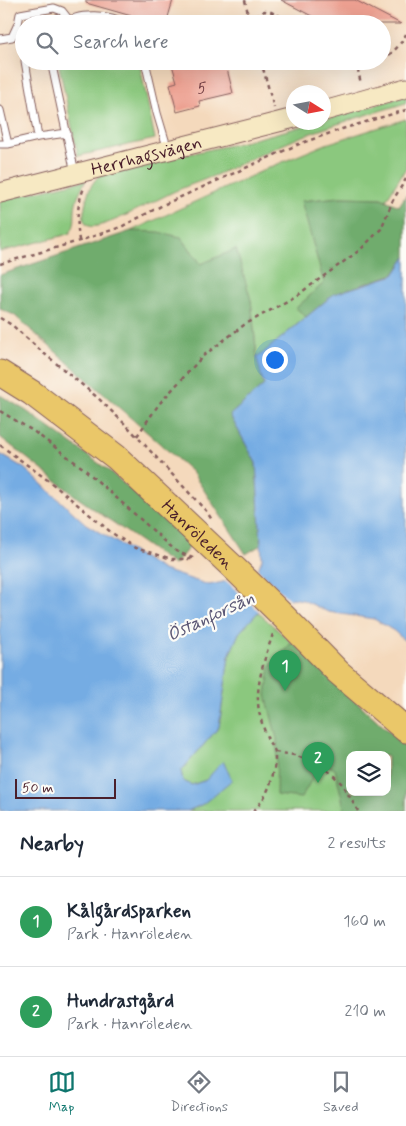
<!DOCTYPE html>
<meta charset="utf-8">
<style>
body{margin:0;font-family:Mynerve,sans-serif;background:#f2f2f3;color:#1f2937}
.controls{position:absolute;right:15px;bottom:15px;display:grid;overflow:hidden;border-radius:10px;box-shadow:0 5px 20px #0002}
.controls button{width:45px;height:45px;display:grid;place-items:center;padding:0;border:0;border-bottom:1px solid #e0e1e3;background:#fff;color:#1f2937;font:25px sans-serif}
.compass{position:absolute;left:286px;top:85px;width:45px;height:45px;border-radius:50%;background:#fff;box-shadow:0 5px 20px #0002;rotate:101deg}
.scale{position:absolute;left:15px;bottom:12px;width:101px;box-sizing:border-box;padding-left:5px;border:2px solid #4a1f2b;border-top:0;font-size:14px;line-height:18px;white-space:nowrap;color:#4a1f2b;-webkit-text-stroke:4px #fdfcf7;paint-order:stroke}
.you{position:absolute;left:274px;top:359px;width:18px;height:18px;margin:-12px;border:4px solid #fff;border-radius:50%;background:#1a73e8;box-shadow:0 0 0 8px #1a73e833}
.badge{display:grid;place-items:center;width:32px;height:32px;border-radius:50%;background:#0f766e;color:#fff;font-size:16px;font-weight:700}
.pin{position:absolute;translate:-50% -41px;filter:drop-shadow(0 1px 2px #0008)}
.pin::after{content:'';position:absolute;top:26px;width:18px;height:15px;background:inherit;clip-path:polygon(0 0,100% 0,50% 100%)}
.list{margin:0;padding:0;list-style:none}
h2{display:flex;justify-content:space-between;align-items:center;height:65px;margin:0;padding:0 20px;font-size:21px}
h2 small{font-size:16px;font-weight:400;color:#747a83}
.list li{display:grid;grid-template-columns:32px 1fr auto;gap:15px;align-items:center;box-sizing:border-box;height:90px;padding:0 20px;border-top:1px solid #e0e1e3}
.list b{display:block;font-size:19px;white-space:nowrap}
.list p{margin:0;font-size:16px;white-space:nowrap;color:#747a83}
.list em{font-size:16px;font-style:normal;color:#747a83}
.icon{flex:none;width:28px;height:28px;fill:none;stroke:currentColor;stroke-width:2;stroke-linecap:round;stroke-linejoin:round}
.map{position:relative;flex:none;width:406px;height:811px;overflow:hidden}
.search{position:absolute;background:#fff;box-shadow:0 5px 20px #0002;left:15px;right:15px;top:15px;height:55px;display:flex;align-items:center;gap:12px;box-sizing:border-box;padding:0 18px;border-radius:28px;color:#747a83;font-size:19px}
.sheet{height:245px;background:#fff}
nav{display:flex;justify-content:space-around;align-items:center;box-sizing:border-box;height:70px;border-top:1px solid #e0e1e3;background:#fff;font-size:14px;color:#747a83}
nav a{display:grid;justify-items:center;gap:2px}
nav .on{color:#0f766e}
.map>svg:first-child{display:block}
.green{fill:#8bc87e;stroke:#6a7454;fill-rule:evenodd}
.forest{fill:#70ac6d;stroke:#5d664c;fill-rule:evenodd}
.water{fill:#74ace3;stroke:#5f6687}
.pier{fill:#f4d9bc}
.building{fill:#eda091}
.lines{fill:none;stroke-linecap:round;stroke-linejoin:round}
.lane-casing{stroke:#86605e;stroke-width:9}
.secondary-casing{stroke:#86605e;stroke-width:21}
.highway-casing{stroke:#86605e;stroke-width:27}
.path{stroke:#86605e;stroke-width:2.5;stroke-dasharray:4 4;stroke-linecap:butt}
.lane{stroke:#fff;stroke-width:7}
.secondary{stroke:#f7e9c3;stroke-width:19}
.highway{stroke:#eac769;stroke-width:25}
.labels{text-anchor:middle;stroke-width:4.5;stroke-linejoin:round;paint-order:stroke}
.number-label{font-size:15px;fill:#733f44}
.street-label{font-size:18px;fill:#4a1f2b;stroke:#fdfcf7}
.water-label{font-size:19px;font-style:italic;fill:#5b5775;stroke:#fdfcf7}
</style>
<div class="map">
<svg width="406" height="811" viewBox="0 0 406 811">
<rect width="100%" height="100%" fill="#fdfcf7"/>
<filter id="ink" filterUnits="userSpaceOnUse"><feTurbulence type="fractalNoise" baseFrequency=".02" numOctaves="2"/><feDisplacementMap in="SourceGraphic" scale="10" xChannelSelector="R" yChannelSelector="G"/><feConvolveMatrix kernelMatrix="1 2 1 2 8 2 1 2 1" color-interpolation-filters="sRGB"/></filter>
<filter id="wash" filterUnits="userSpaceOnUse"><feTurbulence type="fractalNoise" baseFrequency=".0096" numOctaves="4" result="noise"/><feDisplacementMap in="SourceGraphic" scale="20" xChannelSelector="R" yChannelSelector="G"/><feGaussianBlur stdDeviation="1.12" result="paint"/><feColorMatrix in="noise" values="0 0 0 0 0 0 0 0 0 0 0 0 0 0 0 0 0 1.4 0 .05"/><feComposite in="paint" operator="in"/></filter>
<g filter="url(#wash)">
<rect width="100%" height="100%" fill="#f4d9bc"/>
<path class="green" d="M 58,61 L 139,61 L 155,139 L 78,156 Z
M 406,96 L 406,103 C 370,114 334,124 298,138 C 275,148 252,158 229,169 C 211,178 191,184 173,192 C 165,196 157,200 149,204 C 138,209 100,230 89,226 C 80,222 85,208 86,201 C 88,191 92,182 100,175 L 193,153 L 235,144 L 315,123 L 324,122 L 324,120 Z
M 406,119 L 406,168 L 386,200 L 381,198 L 340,197 L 302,201 L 324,283 L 297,308 L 306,317 L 257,358 L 251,300 L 201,264 L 181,237 L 131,231 L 273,166 L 326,144 Z
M 86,180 C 82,187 78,194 76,203 C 73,215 78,224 69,234 L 0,252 L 0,200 Z
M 258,612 L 406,747 L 406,811 L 188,811 L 203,804 L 206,780 L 192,785 L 183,781 L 181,771 L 219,727 L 229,656 L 239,633 ZM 350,755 L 387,755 L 387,792 L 350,792 Z"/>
<path class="forest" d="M 406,195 L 406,257 L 394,274 L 334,294 L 306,317 L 296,308 L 324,283 L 301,201 L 340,197 L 381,198 L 399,206 Z
M 131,231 L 158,232 L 181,237 L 201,264 L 236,249 L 251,300 L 257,358 L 264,385 L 230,415 L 256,463 L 261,545 L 246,554 L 192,472 L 14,315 L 0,309 L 0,275 Z
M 0,395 L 25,410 L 108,470 L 193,543 L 174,565 L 78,498 L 0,437 Z
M 292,642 L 406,747 L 406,811 L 345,811 L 335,769 L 322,762 L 301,798 L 276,795 L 277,739 L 266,695 L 270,666 ZM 350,755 L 387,755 L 387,792 L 350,792 Z"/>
<path class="water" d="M 406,257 L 406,642 L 394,631 L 374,619 L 328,612 L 303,600 L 292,598 L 277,605 L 258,612 L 239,633 L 229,656 L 219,727 L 181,771 L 183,781 L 192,785 L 206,780 L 223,761 L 232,780 L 203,804 L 188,811 L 0,811 L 0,454 L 24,468 L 86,524 L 163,570 L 209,585 L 256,575 L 262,559 L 256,463 L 230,415 L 264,385 L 257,358 L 334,294 L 394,275 Z"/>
<path class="pier" d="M 256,568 L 291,601 L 278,608 L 261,613 L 224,579 L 254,573 Z"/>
<g id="blocks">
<path class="building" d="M 86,0 L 173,0 L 166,24 L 149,24 L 149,21 L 86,3 Z
M 281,0 L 355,0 L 401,24 L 327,24 Z
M 171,61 L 225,61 L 233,93 L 199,101 L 200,106 L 177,112 L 170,84 L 177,82 Z"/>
</g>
</g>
<g filter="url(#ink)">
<use href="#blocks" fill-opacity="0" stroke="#86605e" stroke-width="1"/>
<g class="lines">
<g class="lane-casing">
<path id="lane" d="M 18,24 L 24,55
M 65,24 C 77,12 112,14 125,24
M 0,39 L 12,37 L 18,24 L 20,14 L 54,8 L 62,11 L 69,20
M 25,61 L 38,137
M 51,61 L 75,173
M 145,61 L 157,113 L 168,150
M 0,110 L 8,144
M 0,144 L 8,144 L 38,137 L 67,133"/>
</g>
<g class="secondary-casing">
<g id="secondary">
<path d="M 324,111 L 406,88"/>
<path id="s1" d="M 0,193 L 294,118"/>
</g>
</g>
<g class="highway-casing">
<g id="highway">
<path id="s2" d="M 0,373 L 32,393 L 116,457 L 236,570 L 285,618 L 338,672 L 406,730"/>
</g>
</g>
<path class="path" d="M 245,0 L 250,23
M 250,22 L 264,11 L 271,12 L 297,24
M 382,59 C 393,54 401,44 406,34
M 261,61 L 274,108
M 356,61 L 361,84
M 79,241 C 77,222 76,207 84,188
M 0,264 L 79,241 L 121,227 L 165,204 L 299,144 L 342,129 L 406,110
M 0,318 L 12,325 L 40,350 L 98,398 L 130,429 L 207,512 L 212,520
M 0,411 L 33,431 L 83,468 L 176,551 L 195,559
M 137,436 L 159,404 L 203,356 L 244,325 L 296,296 L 360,250 L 381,229 L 393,200 L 406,179
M 0,445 L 49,481 L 112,533 L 135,548 L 172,559 L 194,559
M 275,752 L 294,755 L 313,762 L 331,773 L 342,784 L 358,811
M 253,811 C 267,799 274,778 275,759 C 275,758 275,753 275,752 C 274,748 271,745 269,742 C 264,730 258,714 258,701 C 257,680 266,654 273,634"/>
<use href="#lane" class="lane"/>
<use href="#secondary" class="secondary"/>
<use href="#highway" class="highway"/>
</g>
</g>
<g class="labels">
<g class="number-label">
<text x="202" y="93">5</text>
</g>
<g class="street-label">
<text dy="6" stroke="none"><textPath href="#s1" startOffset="151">Herrhagsvägen</textPath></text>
<text dy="6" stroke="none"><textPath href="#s2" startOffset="256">Hanröleden</textPath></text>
</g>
<g class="water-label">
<text transform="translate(210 615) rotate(-25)" y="7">Östanforsån</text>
</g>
</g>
</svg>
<div class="controls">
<button><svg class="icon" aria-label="layers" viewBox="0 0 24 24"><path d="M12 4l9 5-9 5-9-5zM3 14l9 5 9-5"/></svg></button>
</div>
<svg class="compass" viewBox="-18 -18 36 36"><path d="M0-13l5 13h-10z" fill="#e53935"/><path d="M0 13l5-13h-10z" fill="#747a83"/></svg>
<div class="scale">50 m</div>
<div class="you"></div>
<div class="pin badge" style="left:285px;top:691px;background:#2e9e5b">1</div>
<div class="pin badge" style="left:318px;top:783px;background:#2e9e5b">2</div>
<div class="search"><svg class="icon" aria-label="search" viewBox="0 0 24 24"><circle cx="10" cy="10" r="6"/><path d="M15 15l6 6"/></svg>Search here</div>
</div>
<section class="sheet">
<h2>Nearby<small>2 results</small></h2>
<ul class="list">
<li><span class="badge" style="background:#2e9e5b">1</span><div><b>Kålgårdsparken</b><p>Park · Hanröleden</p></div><em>160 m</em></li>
<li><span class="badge" style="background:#2e9e5b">2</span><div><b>Hundrastgård</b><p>Park · Hanröleden</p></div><em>210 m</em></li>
</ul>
</section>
<nav>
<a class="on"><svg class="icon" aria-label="map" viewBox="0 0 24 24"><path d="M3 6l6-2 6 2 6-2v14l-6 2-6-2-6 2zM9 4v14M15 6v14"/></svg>Map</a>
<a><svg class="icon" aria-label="directions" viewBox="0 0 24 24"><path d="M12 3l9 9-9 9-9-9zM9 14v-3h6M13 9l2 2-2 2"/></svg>Directions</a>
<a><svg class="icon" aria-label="saved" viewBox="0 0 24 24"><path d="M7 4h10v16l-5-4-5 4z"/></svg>Saved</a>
</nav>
